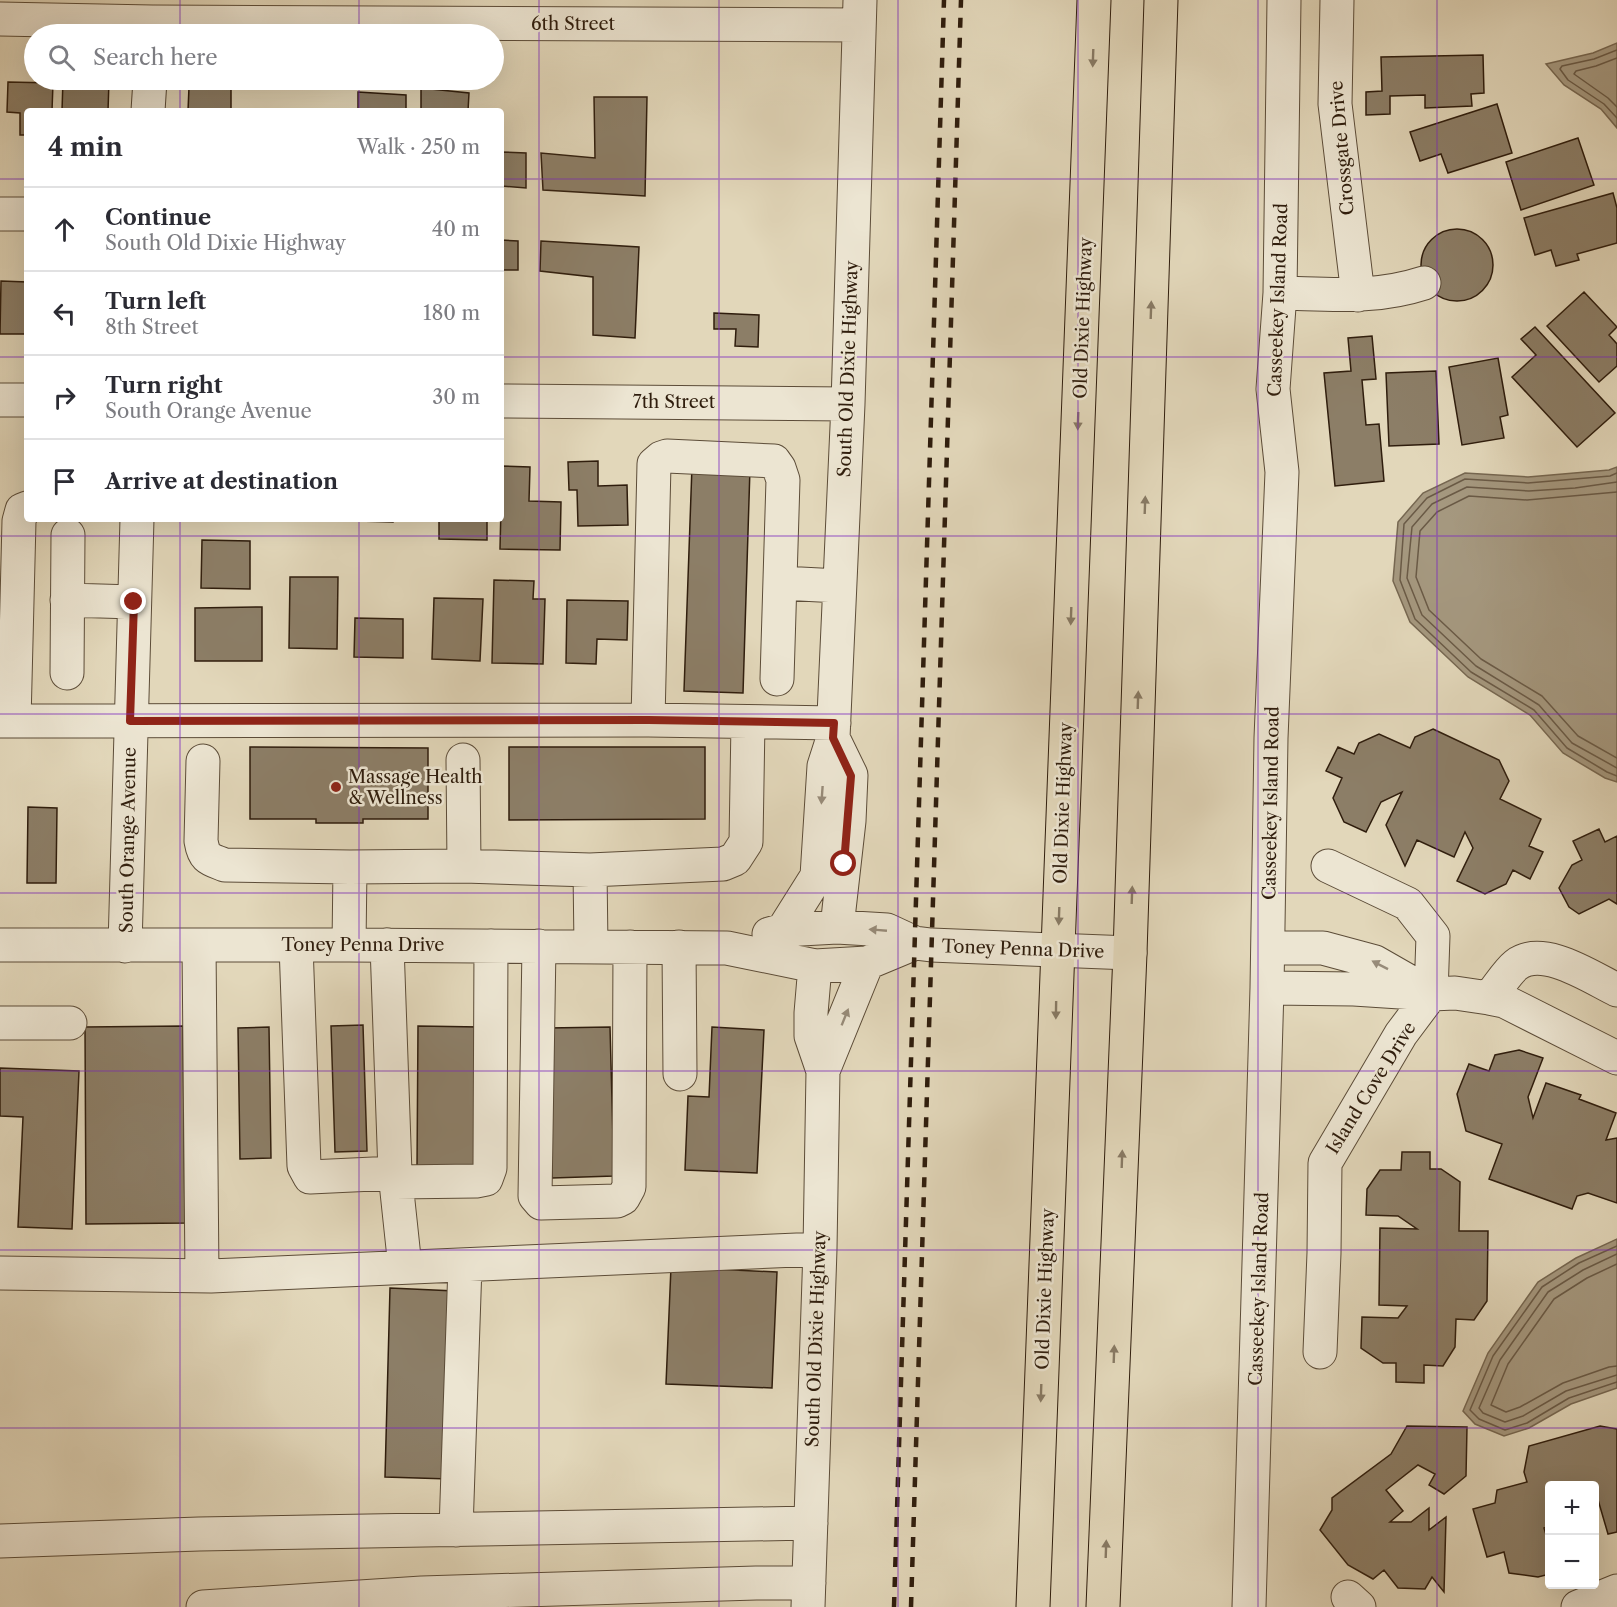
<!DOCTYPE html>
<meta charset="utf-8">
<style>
body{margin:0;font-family:"Libre Caslon Text",serif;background:#f7f7f7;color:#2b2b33}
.controls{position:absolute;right:18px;bottom:18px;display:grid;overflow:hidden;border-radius:6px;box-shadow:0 6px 24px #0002}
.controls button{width:54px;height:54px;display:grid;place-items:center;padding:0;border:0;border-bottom:2px solid #e1e1e2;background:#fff;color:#2b2b33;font:30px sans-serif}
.stop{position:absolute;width:18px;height:18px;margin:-14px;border:4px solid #8f2418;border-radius:50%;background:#fff}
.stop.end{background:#8f2418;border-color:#fff;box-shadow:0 2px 6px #0008}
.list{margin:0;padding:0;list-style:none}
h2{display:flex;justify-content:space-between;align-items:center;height:78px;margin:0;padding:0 24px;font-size:26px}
h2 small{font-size:20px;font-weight:400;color:#7c7c81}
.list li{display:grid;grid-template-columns:39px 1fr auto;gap:18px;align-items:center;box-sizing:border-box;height:84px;padding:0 24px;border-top:2px solid #e1e1e2}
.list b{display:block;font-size:22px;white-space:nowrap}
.list p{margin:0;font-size:20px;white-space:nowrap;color:#7c7c81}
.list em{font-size:20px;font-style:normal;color:#7c7c81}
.icon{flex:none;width:33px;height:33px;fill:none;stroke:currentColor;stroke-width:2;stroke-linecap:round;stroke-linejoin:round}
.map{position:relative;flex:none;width:1617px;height:1607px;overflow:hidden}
.search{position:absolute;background:#fff;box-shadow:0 6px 24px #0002;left:24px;top:24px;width:480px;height:66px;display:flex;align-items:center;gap:15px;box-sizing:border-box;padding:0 21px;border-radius:33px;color:#7c7c81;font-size:22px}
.panel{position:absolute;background:#fff;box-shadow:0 6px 24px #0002;left:24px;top:108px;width:480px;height:414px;border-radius:6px}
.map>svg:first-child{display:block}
.water{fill:#a5987f;stroke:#766751;stroke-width:1.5}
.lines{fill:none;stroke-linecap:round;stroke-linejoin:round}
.shore{stroke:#6a5a46;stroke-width:1.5}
.building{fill:#8c7e67;stroke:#2f1d0d;stroke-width:1.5}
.minor-casing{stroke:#5c4c38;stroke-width:35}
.major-casing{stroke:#2f1d0d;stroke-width:35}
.minor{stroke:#ece5d2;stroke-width:33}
.major{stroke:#e2d7ba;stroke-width:33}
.rail{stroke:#2f1d0d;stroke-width:4.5;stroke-dasharray:10 10;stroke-linecap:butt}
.oneway{fill:#887a64}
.oneway2{fill:#978b79}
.route{stroke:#8f2418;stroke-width:8}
.grid{fill:none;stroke:#7b2cbf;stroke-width:1.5;stroke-opacity:0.55}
.poi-dot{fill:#8f2418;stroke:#ece5d2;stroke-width:2}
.labels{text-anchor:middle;stroke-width:5;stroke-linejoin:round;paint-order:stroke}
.street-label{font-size:18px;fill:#2f1d0d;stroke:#ece5d2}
.poi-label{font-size:18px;fill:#2f1d0d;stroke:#ece5d2;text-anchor:start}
</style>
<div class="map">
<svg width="1617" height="1607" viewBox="0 0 1617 1607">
<rect width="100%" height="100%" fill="#e2d7ba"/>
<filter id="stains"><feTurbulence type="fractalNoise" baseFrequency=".00333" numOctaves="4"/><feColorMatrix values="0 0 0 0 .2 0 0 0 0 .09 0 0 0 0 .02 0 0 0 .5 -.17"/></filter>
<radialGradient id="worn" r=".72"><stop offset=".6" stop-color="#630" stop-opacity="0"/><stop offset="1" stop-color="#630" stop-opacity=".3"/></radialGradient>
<path class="water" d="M 1617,43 L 1617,128 L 1601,109 L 1564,85 L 1546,64 L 1593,53 Z
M 1617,467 L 1617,782 L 1605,778 L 1563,753 L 1530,715 L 1468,677 L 1410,622 L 1393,581 L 1398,522 L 1423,493 L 1465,473 L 1528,477 L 1609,470 Z
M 1617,1239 L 1617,1388 L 1571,1404 L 1529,1428 L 1504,1436 L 1475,1424 L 1463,1411 L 1488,1353 L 1538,1282 L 1576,1258 Z"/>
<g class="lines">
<path class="shore" d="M 1617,50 L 1594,59 L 1562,66 L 1560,69 L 1568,80 L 1604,104 L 1617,118
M 1617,58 L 1596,66 L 1576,71 L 1574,74 L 1608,98 L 1617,107
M 1617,473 L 1610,476 L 1528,483 L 1465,479 L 1427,498 L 1404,524 L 1400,580 L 1415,619 L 1471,672 L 1534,710 L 1567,748 L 1607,772 L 1617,776
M 1617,482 L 1575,488 L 1529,491 L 1467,487 L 1432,504 L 1412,527 L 1407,578 L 1422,615 L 1476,666 L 1539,705 L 1572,743 L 1617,768
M 1617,492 L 1527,500 L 1469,496 L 1437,512 L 1420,531 L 1416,577 L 1429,610 L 1481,659 L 1542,696 L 1578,736 L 1617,758
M 1617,1246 L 1579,1263 L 1542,1287 L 1493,1356 L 1470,1410 L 1479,1419 L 1505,1430 L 1527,1423 L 1569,1398 L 1617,1382
M 1617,1254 L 1583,1270 L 1548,1292 L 1500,1360 L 1479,1408 L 1483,1413 L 1505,1422 L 1523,1416 L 1566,1391 L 1617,1375
M 1617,1264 L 1587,1278 L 1554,1299 L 1508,1364 L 1491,1405 L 1506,1412 L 1520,1407 L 1563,1383 L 1609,1367 L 1617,1366"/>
</g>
<path class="building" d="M 1483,55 L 1484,93 L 1471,94 L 1472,106 L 1425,108 L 1425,95 L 1390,96 L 1390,114 L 1366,115 L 1366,92 L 1382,91 L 1381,57 Z
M 63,80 L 109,81 L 108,111 L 62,111 Z
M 8,82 L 53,83 L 52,111 L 27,111 L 27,135 L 20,135 L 20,113 L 7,112 Z
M 189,87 L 231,89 L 231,111 L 188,111 Z
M 421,88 L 469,93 L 468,111 L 421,111 Z
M 358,92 L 406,95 L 406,111 L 358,111 Z
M 594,97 L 647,97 L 645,196 L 543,190 L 541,153 L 595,158 Z
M 1497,104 L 1512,153 L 1448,173 L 1441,154 L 1420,161 L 1410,132 Z
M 1578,138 L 1594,185 L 1521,210 L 1506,162 Z
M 501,152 L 526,153 L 526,188 L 501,186 Z
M 1613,193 L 1617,208 L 1617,243 L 1577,254 L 1579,260 L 1556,266 L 1551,250 L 1535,255 L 1524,218 Z
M1421 265a36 36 0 1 1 72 0a36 36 0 1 1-72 0Z
M 501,240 L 518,241 L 518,270 L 501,270 Z
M 541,241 L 639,247 L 635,338 L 593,335 L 593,277 L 540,271 Z
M 1,281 L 27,282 L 27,334 L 0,334 Z
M 1584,292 L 1617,327 L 1609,335 L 1617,344 L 1617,366 L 1599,382 L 1547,326 Z
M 714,313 L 759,315 L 758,347 L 735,346 L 736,329 L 714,329 Z
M 1535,327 L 1615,413 L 1577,447 L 1512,377 L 1536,355 L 1521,339 Z
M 1372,336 L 1376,379 L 1362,380 L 1366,425 L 1379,424 L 1384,481 L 1335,486 L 1324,373 L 1351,371 L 1348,338 Z
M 1498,358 L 1508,415 L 1500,417 L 1504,438 L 1462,445 L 1449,367 Z
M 1436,371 L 1439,444 L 1389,446 L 1386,373 Z
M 598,461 L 598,486 L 627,485 L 628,525 L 578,526 L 577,490 L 569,490 L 568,462 Z
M 502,466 L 530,467 L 529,501 L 561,502 L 560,550 L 500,549 Z
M 692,466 L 750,468 L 743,693 L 684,691 Z
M 200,519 L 265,519 L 265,521 L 200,521 Z
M 357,519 L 393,519 L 393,522 L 357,521 Z
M 439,519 L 487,519 L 487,540 L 439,539 Z
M 202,540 L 250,541 L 250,589 L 201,588 Z
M 290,577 L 338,577 L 337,649 L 289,648 Z
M 494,580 L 534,581 L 533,599 L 545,599 L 543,664 L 492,663 Z
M 434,598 L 483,599 L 480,661 L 432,659 Z
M 567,600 L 628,601 L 627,640 L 597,639 L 596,664 L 566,663 Z
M 262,607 L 262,661 L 195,661 L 195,608 Z
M 355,618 L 403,619 L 403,658 L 354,657 Z
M 1433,729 L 1499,760 L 1509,781 L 1500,799 L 1541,819 L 1529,846 L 1543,852 L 1530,879 L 1513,870 L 1506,884 L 1485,894 L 1457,881 L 1473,848 L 1465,832 L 1454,857 L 1417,840 L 1405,866 L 1386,825 L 1402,792 L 1381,802 L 1366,832 L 1344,822 L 1333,798 L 1342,778 L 1326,771 L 1338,747 L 1354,754 L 1359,743 L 1379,734 L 1410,748 L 1415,737 Z
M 250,747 L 428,748 L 428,819 L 363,819 L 363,823 L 316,823 L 316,819 L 250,819 Z
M 509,747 L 705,747 L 705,819 L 509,820 Z
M 28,807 L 57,808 L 56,883 L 27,883 Z
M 1599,829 L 1605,842 L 1617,836 L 1617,904 L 1609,899 L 1579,914 L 1569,907 L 1559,888 L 1572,865 L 1582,860 L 1573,841 Z
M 363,1025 L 367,1151 L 335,1152 L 331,1026 Z
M 183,1026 L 185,1223 L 86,1224 L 85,1027 Z
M 418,1026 L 480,1027 L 479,1170 L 417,1169 Z
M 269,1027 L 271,1158 L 240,1159 L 238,1028 Z
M 610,1027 L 614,1176 L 552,1178 L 548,1028 Z
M 712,1027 L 764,1030 L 757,1173 L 685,1170 L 688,1096 L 709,1097 Z
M 1519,1050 L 1543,1058 L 1528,1097 L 1533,1118 L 1546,1083 L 1581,1095 L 1579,1099 L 1616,1113 L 1606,1140 L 1617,1138 L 1617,1203 L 1588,1193 L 1577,1196 L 1572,1209 L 1489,1179 L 1502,1144 L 1466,1131 L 1457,1094 L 1469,1064 L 1489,1071 L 1495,1055 Z
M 0,1068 L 79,1071 L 72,1229 L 18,1227 L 23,1117 L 0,1116 Z
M 1402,1152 L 1430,1152 L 1430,1169 L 1441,1169 L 1460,1182 L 1459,1231 L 1488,1231 L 1487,1301 L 1474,1320 L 1456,1319 L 1455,1347 L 1443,1366 L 1424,1365 L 1424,1383 L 1396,1382 L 1396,1363 L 1383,1363 L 1361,1348 L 1362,1317 L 1398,1318 L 1407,1306 L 1379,1305 L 1380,1228 L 1417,1229 L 1398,1216 L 1366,1215 L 1367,1189 L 1380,1170 L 1401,1170 Z
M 671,1267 L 777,1272 L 772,1388 L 666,1384 Z
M 390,1288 L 455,1291 L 449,1479 L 385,1477 Z
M 1407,1426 L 1467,1427 L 1466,1476 L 1444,1494 L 1429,1485 L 1435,1474 L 1418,1465 L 1386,1490 L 1403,1511 L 1390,1522 L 1411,1522 L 1429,1508 L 1429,1530 L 1446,1517 L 1444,1592 L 1432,1577 L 1425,1589 L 1398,1588 L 1384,1570 L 1373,1579 L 1348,1565 L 1320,1530 L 1332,1510 L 1332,1498 L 1391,1454 Z
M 1600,1426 L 1617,1429 L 1617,1532 L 1608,1534 L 1594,1486 L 1550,1486 L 1550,1526 L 1544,1528 L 1550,1548 L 1550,1574 L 1538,1577 L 1509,1573 L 1504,1552 L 1487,1557 L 1473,1509 L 1495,1503 L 1497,1490 L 1527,1482 L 1524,1472 L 1529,1446 Z"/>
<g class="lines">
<g class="minor-casing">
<path id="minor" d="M 1337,0 L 1335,104 L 1358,295
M 0,19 L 152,22 L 859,25
M 148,111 L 150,80
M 0,214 L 27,214
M 1280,293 C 1331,294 1375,299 1424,283
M 0,400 L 27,400
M 501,401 L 848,404
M 781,583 L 839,586
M 67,600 L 134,602
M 67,673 L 68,535
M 648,720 L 654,464 L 661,458 L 667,456 L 774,461 L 779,468 L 783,480 L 777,679
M 0,721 L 648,720 L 834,723
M 14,721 L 19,521 L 22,510 L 27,508
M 833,738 L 851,775 L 849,821 L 837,927
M 463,760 L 464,866
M 203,761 L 201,841 C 204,859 209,859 225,865 L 350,867 L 464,866 L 590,870 L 723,864 L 735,859 L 746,842 L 748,722
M 590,870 L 591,947
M 783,930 L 817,876 L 824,766 L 833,738 L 848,404 L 860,0
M 769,934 L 783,930 L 837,927 L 887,930 L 915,943 L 931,945 L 1130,953
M 0,945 L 349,945 L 727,948 L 815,966 L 867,963 L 915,943
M 199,945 L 202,1276
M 296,945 L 304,1166 L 310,1177 L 395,1173
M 349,945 L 350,867
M 387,945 L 395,1173 L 405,1267
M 125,946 L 137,519
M 539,946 L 535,1196 L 541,1203 L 617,1201 L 623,1198 L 629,1187 L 630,947
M 679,947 L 680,1074
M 1268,948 L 1323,948 L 1375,962 L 1424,990
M 1267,988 L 1354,989 L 1431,994 L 1455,993 L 1489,998
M 1617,990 C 1592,978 1543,944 1516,965 C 1507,972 1497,989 1489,998 L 1504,1001 L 1617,1058
M 0,1023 L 70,1023
M 823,1071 L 867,963
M 396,1182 L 476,1181 L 486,1179 L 490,1168 L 491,946
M 0,1273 L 211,1276 L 820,1249
M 1320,1352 L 1324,1253 L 1325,1163 L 1401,1034 L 1431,994 L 1433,936 L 1408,904 L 1328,866
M 456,1530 L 465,1265
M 0,1541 L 199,1534 L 811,1523
M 1348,1597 L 1359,1607
M 203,1607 L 422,1593 L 756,1583 L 809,1583
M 808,1607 L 820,1249 L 823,1071 L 811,1036 L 811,1013 L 815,966
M 1249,1607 L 1267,988 L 1271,738 L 1282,472 L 1273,389 L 1280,293 L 1284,0
M 1578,1607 L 1617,1591"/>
</g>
<g class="major-casing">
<path id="major" d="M 1033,1607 L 1094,0
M 1103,1607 L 1130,953 L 1161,0"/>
</g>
<use href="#minor" class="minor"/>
<use href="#major" class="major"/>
<path class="rail" d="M 894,1607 L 944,0
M 911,1607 L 961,0"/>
</g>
<defs><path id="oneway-solid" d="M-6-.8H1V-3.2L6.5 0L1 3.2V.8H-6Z" transform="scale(1.5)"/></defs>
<g class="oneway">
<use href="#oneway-solid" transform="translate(1093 58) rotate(92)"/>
<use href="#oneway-solid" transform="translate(1151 310) rotate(-88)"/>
<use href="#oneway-solid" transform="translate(1078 421) rotate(92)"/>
<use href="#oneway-solid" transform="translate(1145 505) rotate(-88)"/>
<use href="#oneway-solid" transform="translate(1071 616) rotate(92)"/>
<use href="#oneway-solid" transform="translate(1138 700) rotate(-88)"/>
<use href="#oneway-solid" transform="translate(1132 895) rotate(-88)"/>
<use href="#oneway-solid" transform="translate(1059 916) rotate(92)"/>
<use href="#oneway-solid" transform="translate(1056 1010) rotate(91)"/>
<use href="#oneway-solid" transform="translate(1122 1159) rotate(-88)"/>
<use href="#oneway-solid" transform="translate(1114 1354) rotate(-88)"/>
<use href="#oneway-solid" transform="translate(1041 1393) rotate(92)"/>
<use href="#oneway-solid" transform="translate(1106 1549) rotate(-88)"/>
</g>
<g class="oneway2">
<use href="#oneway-solid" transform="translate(822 795) rotate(94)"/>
<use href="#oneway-solid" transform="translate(878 930) rotate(-175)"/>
<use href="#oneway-solid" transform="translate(1380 965) rotate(-153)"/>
<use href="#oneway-solid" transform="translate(845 1017) rotate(-68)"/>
</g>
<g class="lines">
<path class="route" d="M 134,602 L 130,721 L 648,720 L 834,723 L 833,738 L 851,776 L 844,864"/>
</g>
<path class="grid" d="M 180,0 L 180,34M 359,0 L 359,34M 539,0 L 539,1607M 719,0 L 719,1607M 898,0 L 898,1607M 1078,0 L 1078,1607M 1258,0 L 1258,1607M 1437,0 L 1437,1607M 180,80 L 180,111M 359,80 L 359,111M 0,179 L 27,179M 501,179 L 1617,179M 0,357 L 27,357M 501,357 L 1617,357M 180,519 L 180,1607M 359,519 L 359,1607M 0,536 L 1617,536M 0,714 L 1617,714M 0,893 L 1617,893M 0,1071 L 1617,1071M 0,1250 L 1617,1250M 0,1428 L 1617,1428"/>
<circle class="poi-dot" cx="336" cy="787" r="6"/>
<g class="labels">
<g class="street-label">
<text x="573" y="30">6th Street</text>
<text transform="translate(1342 148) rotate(-95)" y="6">Crossgate Drive</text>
<text transform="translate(1278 300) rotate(-88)" y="6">Casseekey Island Road</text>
<text transform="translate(1083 318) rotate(-88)" y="6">Old Dixie Highway</text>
<text transform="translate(848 369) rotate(-88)" y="6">South Old Dixie Highway</text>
<text x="674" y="408">7th Street</text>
<text transform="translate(1063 803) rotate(-88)" y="6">Old Dixie Highway</text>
<text transform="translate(1271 803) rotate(-89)" y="6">Casseekey Island Road</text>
<text transform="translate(128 840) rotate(-89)" y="6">South Orange Avenue</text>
<text x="363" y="951">Toney Penna Drive</text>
<text transform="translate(1023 949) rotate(2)" y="6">Toney Penna Drive</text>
<text transform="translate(1371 1088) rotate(-58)" y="6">Island Cove Drive</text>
<text transform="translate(1045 1289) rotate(-88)" y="6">Old Dixie Highway</text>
<text transform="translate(1259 1289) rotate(-88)" y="6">Casseekey Island Road</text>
<text transform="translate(816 1339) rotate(-88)" y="6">South Old Dixie Highway</text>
</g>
<g class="poi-label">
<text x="348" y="783">Massage Health<tspan x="348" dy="21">&amp; Wellness</tspan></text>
</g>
</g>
<rect width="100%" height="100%" filter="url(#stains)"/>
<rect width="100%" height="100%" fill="url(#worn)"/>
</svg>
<div class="controls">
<button>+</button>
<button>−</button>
</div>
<div class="stop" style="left:844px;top:864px"></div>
<div class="stop end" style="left:134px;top:602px"></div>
<div class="search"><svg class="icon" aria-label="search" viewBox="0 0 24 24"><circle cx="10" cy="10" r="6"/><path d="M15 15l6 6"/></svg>Search here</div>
<section class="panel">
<h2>4 min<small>Walk · 250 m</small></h2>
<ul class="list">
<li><svg class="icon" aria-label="ahead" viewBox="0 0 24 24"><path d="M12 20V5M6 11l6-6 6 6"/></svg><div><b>Continue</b><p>South Old Dixie Highway</p></div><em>40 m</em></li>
<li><svg class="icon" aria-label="left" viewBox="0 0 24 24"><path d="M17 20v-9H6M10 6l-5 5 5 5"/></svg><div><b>Turn left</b><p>8th Street</p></div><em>180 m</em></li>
<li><svg class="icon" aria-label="right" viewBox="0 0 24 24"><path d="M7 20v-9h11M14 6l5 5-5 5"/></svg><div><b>Turn right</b><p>South Orange Avenue</p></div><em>30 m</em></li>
<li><svg class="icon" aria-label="arrive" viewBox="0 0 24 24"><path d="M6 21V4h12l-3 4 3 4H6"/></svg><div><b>Arrive at destination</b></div></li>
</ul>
</section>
</div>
